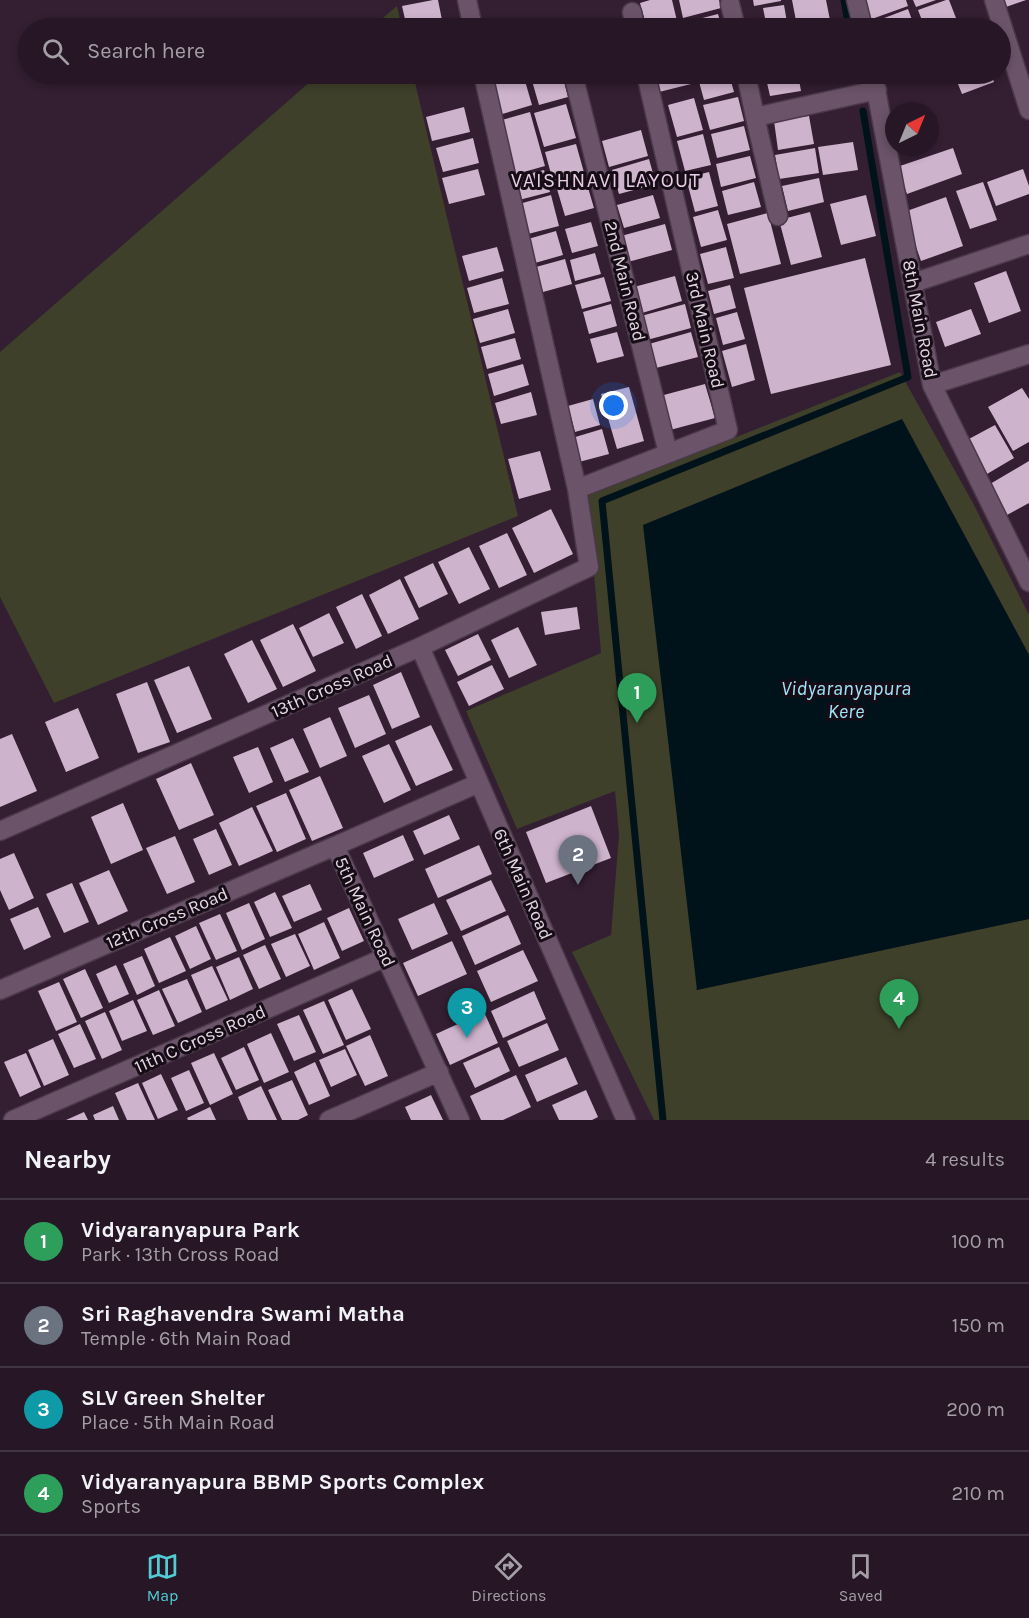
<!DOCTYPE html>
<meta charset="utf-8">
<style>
body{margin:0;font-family:Karla,sans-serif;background:#2e1f2e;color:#f1f3f6}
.compass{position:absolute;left:885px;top:102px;width:54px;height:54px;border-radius:50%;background:#261626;box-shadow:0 3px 9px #0003;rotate:43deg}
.you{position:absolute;left:614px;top:406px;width:21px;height:21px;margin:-15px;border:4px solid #fff;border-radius:50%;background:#1a73e8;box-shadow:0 0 0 9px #1a73e833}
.badge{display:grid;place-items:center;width:39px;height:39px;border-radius:50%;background:#51ccd4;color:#fff;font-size:20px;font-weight:700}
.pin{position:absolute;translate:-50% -50px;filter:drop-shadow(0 2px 3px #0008)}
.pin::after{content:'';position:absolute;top:32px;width:21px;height:18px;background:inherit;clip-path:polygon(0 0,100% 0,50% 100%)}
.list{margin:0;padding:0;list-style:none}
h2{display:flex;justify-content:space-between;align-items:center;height:78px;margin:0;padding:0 24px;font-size:26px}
h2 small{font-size:20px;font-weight:400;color:#a49fa7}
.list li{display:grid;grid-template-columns:39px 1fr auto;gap:18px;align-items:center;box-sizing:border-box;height:84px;padding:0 24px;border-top:2px solid #423543}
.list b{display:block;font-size:22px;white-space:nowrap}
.list p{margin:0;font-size:20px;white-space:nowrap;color:#a49fa7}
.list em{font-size:20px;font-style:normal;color:#a49fa7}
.icon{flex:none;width:33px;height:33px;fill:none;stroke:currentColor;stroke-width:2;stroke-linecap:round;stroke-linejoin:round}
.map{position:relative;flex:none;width:1029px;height:1120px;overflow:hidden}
.search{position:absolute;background:#261626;box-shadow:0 3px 9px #0003;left:18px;right:18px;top:18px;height:66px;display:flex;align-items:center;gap:15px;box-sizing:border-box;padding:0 21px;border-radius:33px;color:#a49fa7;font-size:22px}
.sheet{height:414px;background:#261626}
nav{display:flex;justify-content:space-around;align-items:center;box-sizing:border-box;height:84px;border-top:2px solid #423543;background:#261626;font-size:16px;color:#a49fa7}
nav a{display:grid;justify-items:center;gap:3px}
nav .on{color:#51ccd4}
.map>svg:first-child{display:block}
.green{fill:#3e4029}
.water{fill:#00131b}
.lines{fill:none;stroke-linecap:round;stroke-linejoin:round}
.stream{stroke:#00131b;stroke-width:7}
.building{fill:#ceb3cc}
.minor-casing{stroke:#4b394a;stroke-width:21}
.minor{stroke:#6b546a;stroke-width:18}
.labels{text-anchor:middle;stroke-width:6;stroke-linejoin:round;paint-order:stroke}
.street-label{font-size:18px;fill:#e5d7e4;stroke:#150c15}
.neighbourhood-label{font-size:20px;letter-spacing:1.5px;fill:#e9cde7;stroke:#150c15}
.water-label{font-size:20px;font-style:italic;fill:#a1e4f9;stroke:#150c15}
</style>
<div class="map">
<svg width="1029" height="1120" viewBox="0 0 1029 1120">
<rect width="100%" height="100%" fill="#331e32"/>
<path class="green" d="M 397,6 L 402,28 L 371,28 Z
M 319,74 L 413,74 L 518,516 L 54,703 L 0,597 L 0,352 Z
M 900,372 L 974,505 L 1029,615 L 1029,655 L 902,420 L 696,990 L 1029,919 L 1029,1120 L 654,1120 L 572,952 L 611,935 L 619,835 L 615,791 L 517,829 L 466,711 L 601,653 L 587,496 Z"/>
<path class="water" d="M 902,419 L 1029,655 L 1029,919 L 697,990 L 643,525 Z"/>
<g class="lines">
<path class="stream" d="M 844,0 L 849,28
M 856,74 L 857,77
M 663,1120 L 602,501 L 908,377 L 863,111"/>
</g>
<path class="building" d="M 433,0 L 438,0 L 443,25 L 426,28 L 407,28 L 402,6 Z
M 650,0 L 672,0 L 678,25 L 665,28 L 647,28 L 640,3 Z
M 679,0 L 719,0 L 721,8 L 683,18 Z
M 753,0 L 781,0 L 781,1 L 754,6 Z
M 792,0 L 826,0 L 830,20 L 797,26 Z
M 862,0 L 906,0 L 908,6 L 869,20 Z
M 913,0 L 936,0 L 916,7 Z
M 946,0 L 949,0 L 956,18 L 925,28 L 918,10 Z
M 1000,0 L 1026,0 L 1003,8 Z
M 784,5 L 788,28 L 767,28 L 763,8 Z
M 908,9 L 915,28 L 873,28 L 871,23 Z
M 718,14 L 722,28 L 684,28 L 683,23 Z
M 547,20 L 549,28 L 519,28 Z
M 488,74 L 523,74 L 532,105 L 499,115 Z
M 530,74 L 562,74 L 568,97 L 539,105 Z
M 654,74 L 688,74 L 691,84 L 659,92 Z
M 716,74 L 729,74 L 734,92 L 704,100 L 698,78 Z
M 765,74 L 798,74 L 801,91 L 770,96 Z
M 806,74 L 842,74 L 843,78 L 808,84 Z
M 888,74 L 912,74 L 891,82 Z
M 954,74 L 991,74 L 994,82 L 962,94 Z
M 738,97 L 744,121 L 710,130 L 703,105 Z
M 694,98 L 703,130 L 677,137 L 668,105 Z
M 566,104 L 576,138 L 544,147 L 534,113 Z
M 464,107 L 470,132 L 432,141 L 426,117 Z
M 530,112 L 545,166 L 513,175 L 498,121 Z
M 809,116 L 814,144 L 778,150 L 774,121 Z
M 744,126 L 750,150 L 717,158 L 711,134 Z
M 641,130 L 648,156 L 609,167 L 602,141 Z
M 703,134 L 711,165 L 685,171 L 677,141 Z
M 473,138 L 479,163 L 443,172 L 436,148 Z
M 853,142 L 858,170 L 823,175 L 818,147 Z
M 576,144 L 585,176 L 554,185 L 545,152 Z
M 815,148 L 819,173 L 779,179 L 775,155 Z
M 953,148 L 962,174 L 907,194 L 897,167 Z
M 750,156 L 756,178 L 721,187 L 716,164 Z
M 649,159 L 656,184 L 619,194 L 612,170 Z
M 478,169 L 485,195 L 449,204 L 442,178 Z
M 1023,169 L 1029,186 L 1029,194 L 996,206 L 987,182 Z
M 544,170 L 550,192 L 519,200 L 513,178 Z
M 709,172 L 718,206 L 695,212 L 686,178 Z
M 819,178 L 824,202 L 788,211 L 782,186 Z
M 586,181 L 594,208 L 565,216 L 557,189 Z
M 754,182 L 761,207 L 728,215 L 722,191 Z
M 983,182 L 997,220 L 970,229 L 956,191 Z
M 551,195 L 559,226 L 528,234 L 519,204 Z
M 653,195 L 660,218 L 624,228 L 617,205 Z
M 866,195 L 876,236 L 841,245 L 830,204 Z
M 946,197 L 963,246 L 921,261 L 904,212 Z
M 718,210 L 727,240 L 701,247 L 693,217 Z
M 810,212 L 822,257 L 791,265 L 779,220 Z
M 768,213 L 781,264 L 740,274 L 727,224 Z
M 591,222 L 598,246 L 572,253 L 565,229 Z
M 665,224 L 672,250 L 628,262 L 621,236 Z
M 556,231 L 563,255 L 535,263 L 528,239 Z
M 497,247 L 504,271 L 469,281 L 462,256 Z
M 726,247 L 734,278 L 708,284 L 700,254 Z
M 595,253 L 601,274 L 575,281 L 570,260 Z
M 865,258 L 891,365 L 771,394 L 744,288 Z
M 565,259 L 572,284 L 543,292 L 536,267 Z
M 1006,271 L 1021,311 L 989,323 L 974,283 Z
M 675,276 L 682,301 L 642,313 L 634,287 Z
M 604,277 L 611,301 L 582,309 L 575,285 Z
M 502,278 L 509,304 L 474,313 L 467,288 Z
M 730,285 L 736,308 L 714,314 L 708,291 Z
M 611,304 L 617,326 L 589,334 L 583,312 Z
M 685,304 L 691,328 L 647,340 L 641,316 Z
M 508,309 L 515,333 L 480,343 L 473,319 Z
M 971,309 L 981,334 L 945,347 L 936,322 Z
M 737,312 L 745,339 L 723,345 L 716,318 Z
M 617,332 L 624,356 L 597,363 L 590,339 Z
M 691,332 L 698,357 L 656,368 L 649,344 Z
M 515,338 L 521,359 L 487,369 L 481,347 Z
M 746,344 L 755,380 L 732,387 L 722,351 Z
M 523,364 L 529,385 L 494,396 L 488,374 Z
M 705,384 L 715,418 L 670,430 L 660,396 Z
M 629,387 L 644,441 L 617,449 L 601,394 Z
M 1022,388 L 1029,399 L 1029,442 L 1013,451 L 988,407 Z
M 531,392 L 537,415 L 501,424 L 495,403 Z
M 593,399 L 600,425 L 575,432 L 568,406 Z
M 995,425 L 1014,458 L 987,474 L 967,440 Z
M 602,429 L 609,454 L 579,462 L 572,438 Z
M 540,451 L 551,490 L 519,499 L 508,459 Z
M 1029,461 L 1029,503 L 1007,515 L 990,484 Z
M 551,509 L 573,554 L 534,573 L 512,528 Z
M 507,533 L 527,575 L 499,588 L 479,546 Z
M 469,547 L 490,589 L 459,604 L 438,562 Z
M 433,563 L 448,594 L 419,608 L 404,577 Z
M 400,579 L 419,619 L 388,634 L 369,595 Z
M 362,594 L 382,636 L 356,649 L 336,607 Z
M 577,607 L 580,629 L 545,635 L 541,612 Z
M 329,613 L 344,643 L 313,657 L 299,628 Z
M 293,624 L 316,671 L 283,687 L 260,640 Z
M 518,627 L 537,665 L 509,678 L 491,640 Z
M 478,634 L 491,660 L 458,676 L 445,650 Z
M 252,640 L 277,689 L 248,703 L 224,654 Z
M 492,665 L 504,689 L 469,706 L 457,682 Z
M 189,666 L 212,719 L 177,733 L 154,680 Z
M 401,672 L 420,717 L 392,729 L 373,685 Z
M 147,682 L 170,742 L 138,753 L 116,694 Z
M 369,695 L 386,734 L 355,748 L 338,708 Z
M 78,708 L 99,758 L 66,772 L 45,722 Z
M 330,717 L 347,756 L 320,768 L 303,729 Z
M 431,725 L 453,770 L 416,786 L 395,741 Z
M 12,734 L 37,791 L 0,807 L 0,739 Z
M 293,738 L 309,772 L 285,782 L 270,748 Z
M 389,744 L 411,790 L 384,803 L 362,756 Z
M 258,747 L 273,782 L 249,793 L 233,757 Z
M 191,763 L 214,815 L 179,830 L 156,779 Z
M 320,776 L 343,828 L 312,841 L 289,790 Z
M 286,793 L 306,839 L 277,852 L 256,806 Z
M 123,803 L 143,850 L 111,864 L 91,817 Z
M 591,806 L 611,858 L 546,883 L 526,832 Z
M 252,807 L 273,851 L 239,866 L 219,823 Z
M 449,815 L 460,839 L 424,855 L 413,831 Z
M 216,829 L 232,865 L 209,875 L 193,839 Z
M 403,835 L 414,860 L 374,878 L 363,853 Z
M 175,836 L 195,882 L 167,894 L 146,848 Z
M 479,845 L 492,874 L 438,898 L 425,869 Z
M 14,853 L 34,898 L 9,910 L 0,890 L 0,859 Z
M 109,870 L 128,911 L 98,925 L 79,883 Z
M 491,880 L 506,911 L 461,931 L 446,900 Z
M 72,883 L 89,922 L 64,933 L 46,894 Z
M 310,884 L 322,910 L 294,922 L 282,896 Z
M 275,892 L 292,928 L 270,937 L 254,902 Z
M 249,903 L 265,939 L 242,950 L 226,913 Z
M 434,903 L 448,934 L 412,950 L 398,919 Z
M 38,907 L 51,937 L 24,950 L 10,919 Z
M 349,908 L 364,941 L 342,951 L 327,918 Z
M 220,914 L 237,951 L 216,960 L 199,923 Z
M 508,915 L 521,944 L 475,965 L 462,936 Z
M 324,922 L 340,958 L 314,970 L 298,934 Z
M 196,926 L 211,959 L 190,969 L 175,936 Z
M 295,934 L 310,966 L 286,977 L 271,944 Z
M 170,937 L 186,971 L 159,983 L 144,949 Z
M 452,941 L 467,974 L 418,996 L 403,963 Z
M 265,945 L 281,979 L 259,989 L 243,955 Z
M 523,950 L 538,981 L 491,1002 L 477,971 Z
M 142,956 L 155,986 L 137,995 L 123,964 Z
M 239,957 L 253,989 L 230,1000 L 216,967 Z
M 116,965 L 129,994 L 109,1003 L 96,974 Z
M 212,966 L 228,1000 L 206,1010 L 191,975 Z
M 85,969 L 103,1008 L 81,1018 L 63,979 Z
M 187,979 L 202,1012 L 178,1023 L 162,989 Z
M 59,982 L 77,1022 L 56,1031 L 38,991 Z
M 352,989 L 371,1029 L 346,1040 L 328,1000 Z
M 159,990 L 175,1026 L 153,1035 L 137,1000 Z
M 534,991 L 546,1019 L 503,1038 L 491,1011 Z
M 133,1000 L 147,1031 L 122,1041 L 109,1011 Z
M 324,1001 L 344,1045 L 323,1054 L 303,1010 Z
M 105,1012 L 122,1050 L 102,1059 L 85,1021 Z
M 484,1012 L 498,1043 L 450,1065 L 436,1034 Z
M 299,1015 L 316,1052 L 294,1061 L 277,1024 Z
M 547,1023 L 559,1050 L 519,1067 L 507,1041 Z
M 80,1024 L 96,1059 L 74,1068 L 58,1034 Z
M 271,1033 L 289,1072 L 264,1083 L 247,1044 Z
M 370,1035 L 388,1076 L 365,1086 L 346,1046 Z
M 53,1039 L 69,1075 L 44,1086 L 28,1050 Z
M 244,1047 L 259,1080 L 236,1090 L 221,1058 Z
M 499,1047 L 510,1071 L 475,1088 L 463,1063 Z
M 345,1049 L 357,1075 L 331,1087 L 319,1060 Z
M 26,1053 L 41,1087 L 20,1097 L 4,1062 Z
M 214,1053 L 233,1094 L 210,1105 L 191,1063 Z
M 566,1057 L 578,1084 L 537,1102 L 525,1075 Z
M 315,1062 L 330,1096 L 309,1105 L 294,1072 Z
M 189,1070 L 204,1103 L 186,1111 L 171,1078 Z
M 161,1074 L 178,1110 L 158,1119 L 142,1083 Z
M 516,1075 L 531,1107 L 503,1120 L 481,1120 L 470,1096 Z
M 292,1080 L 308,1115 L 298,1120 L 282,1120 L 268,1090 Z
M 138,1083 L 155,1120 L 127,1120 L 115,1093 Z
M 261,1086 L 277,1120 L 248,1120 L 238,1097 Z
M 586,1090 L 598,1117 L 592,1120 L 559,1120 L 552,1105 Z
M 431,1095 L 443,1120 L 411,1120 L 405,1107 Z
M 113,1106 L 119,1120 L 95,1120 L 93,1115 Z
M 210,1107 L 216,1120 L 188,1120 L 187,1118 Z
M 84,1112 L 88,1120 L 66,1120 Z"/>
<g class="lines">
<g class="minor-casing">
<path id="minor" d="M 467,0 L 473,28
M 856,0 L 863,28
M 994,0 L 1029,110
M 730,4 L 736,28
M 632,12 L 635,28
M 573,74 L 668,453
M 746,74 L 755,117 L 877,90
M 873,74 L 932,385 L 1029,582
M 755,117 L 778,216
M 913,283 L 1029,244
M 932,385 L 1029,354
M 577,489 L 728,430 L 646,74
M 420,647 L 626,1120
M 0,831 L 420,647 L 589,567 L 577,489 L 483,74
M 0,990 L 335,846
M 13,1120 L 386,957
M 329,1120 L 439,1072
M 460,1120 L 335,846 L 479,783"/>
</g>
<use href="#minor" class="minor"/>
</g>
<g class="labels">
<g class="street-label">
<text transform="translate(625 281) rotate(76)" y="6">2nd Main Road</text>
<text transform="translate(920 319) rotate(79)" y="6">8th Main Road</text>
<text transform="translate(705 330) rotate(77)" y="6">3rd Main Road</text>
<text transform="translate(332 686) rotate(-24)" y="6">13th Cross Road</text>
<text transform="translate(523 884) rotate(66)" y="6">6th Main Road</text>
<text transform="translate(365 912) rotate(65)" y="6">5th Main Road</text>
<text transform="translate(167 918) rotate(-23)" y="6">12th Cross Road</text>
<text transform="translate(200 1039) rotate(-24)" y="6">11th C Cross Road</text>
</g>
<g class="neighbourhood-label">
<text x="606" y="187">VAISHNAVI LAYOUT</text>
</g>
<g class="water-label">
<text x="846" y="695">Vidyaranyapura<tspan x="846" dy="23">Kere</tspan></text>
</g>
</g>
</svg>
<svg class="compass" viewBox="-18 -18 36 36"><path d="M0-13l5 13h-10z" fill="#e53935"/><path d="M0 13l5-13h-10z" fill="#a49fa7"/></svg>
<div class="you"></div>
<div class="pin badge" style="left:637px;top:723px;background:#2e9e5b">1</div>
<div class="pin badge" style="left:578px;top:885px;background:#6b7280">2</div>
<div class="pin badge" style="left:467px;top:1038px;background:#0f9aa8">3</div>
<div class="pin badge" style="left:899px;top:1029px;background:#2e9e5b">4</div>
<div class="search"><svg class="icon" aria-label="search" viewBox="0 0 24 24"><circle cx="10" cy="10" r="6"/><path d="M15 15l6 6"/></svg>Search here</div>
</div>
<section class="sheet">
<h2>Nearby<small>4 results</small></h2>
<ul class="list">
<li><span class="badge" style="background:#2e9e5b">1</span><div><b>Vidyaranyapura Park</b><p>Park · 13th Cross Road</p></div><em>100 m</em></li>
<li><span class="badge" style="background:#6b7280">2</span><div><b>Sri Raghavendra Swami Matha</b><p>Temple · 6th Main Road</p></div><em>150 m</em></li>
<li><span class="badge" style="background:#0f9aa8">3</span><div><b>SLV Green Shelter</b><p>Place · 5th Main Road</p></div><em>200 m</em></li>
<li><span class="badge" style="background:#2e9e5b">4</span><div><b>Vidyaranyapura BBMP Sports Complex</b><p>Sports</p></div><em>210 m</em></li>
</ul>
</section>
<nav>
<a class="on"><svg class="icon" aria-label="map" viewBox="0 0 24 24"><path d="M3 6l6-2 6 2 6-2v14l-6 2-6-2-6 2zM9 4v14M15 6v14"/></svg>Map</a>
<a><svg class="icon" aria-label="directions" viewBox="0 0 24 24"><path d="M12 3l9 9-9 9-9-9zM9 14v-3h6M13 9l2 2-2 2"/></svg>Directions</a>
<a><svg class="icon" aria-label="saved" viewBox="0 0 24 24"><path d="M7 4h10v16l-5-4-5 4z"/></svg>Saved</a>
</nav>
